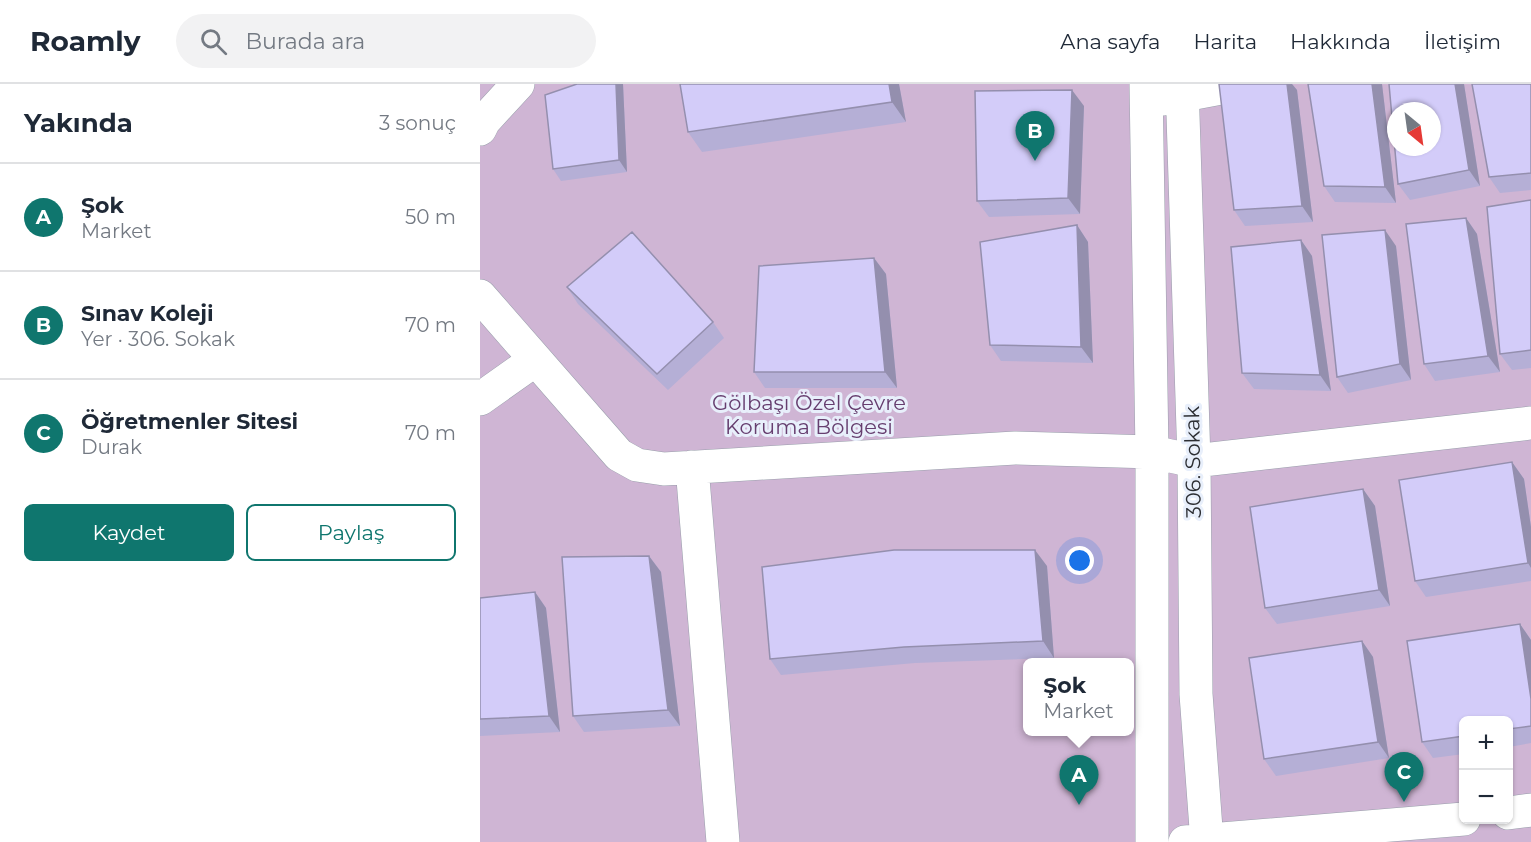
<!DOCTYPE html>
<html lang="tr">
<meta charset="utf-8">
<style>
body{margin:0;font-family:Montserrat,sans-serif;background:#f2f2f3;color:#1f2937}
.controls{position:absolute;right:18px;bottom:18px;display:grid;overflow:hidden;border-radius:9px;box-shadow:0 2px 4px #0004}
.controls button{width:54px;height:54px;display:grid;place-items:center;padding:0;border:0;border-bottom:2px solid #e0e1e3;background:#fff;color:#1f2937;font:30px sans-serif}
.compass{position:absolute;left:907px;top:18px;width:54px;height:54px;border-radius:50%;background:#fff;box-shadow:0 2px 4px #0004;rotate:151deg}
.you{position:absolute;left:600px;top:477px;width:21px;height:21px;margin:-15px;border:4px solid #fff;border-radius:50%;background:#1a73e8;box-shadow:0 0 0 9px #1a73e833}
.badge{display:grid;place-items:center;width:39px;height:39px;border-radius:50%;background:#0f766e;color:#fff;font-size:20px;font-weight:700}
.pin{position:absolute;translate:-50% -50px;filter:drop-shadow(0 2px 3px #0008)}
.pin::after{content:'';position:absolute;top:32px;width:21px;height:18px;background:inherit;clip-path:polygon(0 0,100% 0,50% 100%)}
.popup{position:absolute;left:543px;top:574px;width:111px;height:78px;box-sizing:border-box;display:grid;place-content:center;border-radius:9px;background:#fff;filter:drop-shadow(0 2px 4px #0005);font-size:20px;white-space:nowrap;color:#747a83}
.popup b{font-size:22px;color:#1f2937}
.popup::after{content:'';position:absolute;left:50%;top:100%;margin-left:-12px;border:12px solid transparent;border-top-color:#fff}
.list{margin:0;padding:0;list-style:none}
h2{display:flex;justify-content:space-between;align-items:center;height:78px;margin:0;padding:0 24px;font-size:26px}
h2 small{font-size:20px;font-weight:400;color:#747a83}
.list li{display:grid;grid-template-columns:39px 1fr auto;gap:18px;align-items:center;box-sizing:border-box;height:108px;padding:0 24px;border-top:2px solid #e0e1e3}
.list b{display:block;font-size:22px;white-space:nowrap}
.list p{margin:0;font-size:20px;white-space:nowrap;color:#747a83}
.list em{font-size:20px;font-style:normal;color:#747a83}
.actions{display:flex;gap:12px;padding:18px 24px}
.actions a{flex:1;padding:14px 0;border:2px solid #0f766e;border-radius:9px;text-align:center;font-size:21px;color:#0f766e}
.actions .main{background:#0f766e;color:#fff}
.icon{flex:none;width:33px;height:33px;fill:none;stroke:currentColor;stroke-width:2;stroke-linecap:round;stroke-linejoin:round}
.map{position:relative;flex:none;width:1051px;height:758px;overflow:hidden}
header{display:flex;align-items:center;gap:36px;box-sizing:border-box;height:84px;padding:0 30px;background:#fff;border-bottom:2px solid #e0e1e3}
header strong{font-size:28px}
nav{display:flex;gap:33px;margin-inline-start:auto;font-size:21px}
.search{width:420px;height:54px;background:#f2f2f3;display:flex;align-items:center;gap:15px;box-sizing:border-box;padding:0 21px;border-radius:33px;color:#747a83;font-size:22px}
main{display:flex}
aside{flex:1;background:#fff}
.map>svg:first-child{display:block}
.green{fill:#cfb5d4;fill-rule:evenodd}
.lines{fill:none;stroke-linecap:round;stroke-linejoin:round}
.minor-casing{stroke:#999fab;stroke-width:34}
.minor{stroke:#fff;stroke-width:33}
.wall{fill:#b5afd6}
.shaded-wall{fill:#948fae}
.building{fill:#d3ccf9;stroke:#948fae;stroke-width:1.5;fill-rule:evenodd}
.labels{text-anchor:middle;stroke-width:6;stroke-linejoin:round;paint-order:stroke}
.park-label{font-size:21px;fill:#663e6f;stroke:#e8effb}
.street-label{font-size:21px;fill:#2c2e33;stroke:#e8effb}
</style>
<header>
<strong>Roamly</strong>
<div class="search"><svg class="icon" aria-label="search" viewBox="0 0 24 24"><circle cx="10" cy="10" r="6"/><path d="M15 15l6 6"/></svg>Burada ara</div>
<nav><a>Ana sayfa</a><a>Harita</a><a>Hakkında</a><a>İletişim</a></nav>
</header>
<main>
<aside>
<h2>Yakında<small>3 sonuç</small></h2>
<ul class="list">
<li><span class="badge">A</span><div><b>Şok</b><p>Market</p></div><em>50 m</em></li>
<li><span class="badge">B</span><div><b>Sınav Koleji</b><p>Yer · 306. Sokak</p></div><em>70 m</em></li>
<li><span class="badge">C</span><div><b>Öğretmenler Sitesi</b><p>Durak</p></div><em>70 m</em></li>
</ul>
<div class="actions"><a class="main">Kaydet</a><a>Paylaş</a></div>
</aside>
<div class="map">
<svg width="1051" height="758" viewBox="0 0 1051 758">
<rect width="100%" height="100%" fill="#e8effb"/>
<path class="green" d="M 0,0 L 1051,0 L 1051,758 L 0,758 ZM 916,27 L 952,27 L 952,63 L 916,63 ZM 548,578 L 650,578 L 650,648 L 548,648 ZM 984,636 L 1028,636 L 1028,736 L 984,736 Z"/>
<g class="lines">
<g class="minor-casing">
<path id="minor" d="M 666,0 L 672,368 L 672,758
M 702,0 L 714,377 L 716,610 L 727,758
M 683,15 L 762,0
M 0,45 L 4,37 L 38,0
M 0,212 L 139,371 L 157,381 L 184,385 L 535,364 L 672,368 L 714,377 L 1051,339
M 0,315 L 55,276
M 212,383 L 243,758
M 1028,729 L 1051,726
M 705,758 L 984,735"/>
</g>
<use href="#minor" class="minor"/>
</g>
<path class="wall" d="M 97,0 L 143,0 L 147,88 L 81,97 L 73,85 Z
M 419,0 L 426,38 L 222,68 L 208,48 Z
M 739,0 L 812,0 L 817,6 L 833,138 L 765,142 L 754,126 Z
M 902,0 L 916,119 L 855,118 L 844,102 Z
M 984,0 L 1000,102 L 930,116 L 918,100 Z
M 1051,0 L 1051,106 L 1020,109 L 1009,93 Z
M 604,22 L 600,130 L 509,133 L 497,117 Z
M 1051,116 L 1051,284 L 1032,286 L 1020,270 Z
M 986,134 L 997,150 L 1020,288 L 955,297 L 944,280 Z
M 597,141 L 608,158 L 613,279 L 521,277 L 510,261 Z
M 821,156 L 832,172 L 851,307 L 774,305 L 762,289 Z
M 916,162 L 931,296 L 868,309 L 857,293 Z
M 394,174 L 406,190 L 417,304 L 285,304 L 274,288 Z
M 87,203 L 233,238 L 244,254 L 188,306 L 98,220 Z
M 1032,378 L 1044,395 L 1051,443 L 1051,497 L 946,513 L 935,497 Z
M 883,405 L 895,422 L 910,522 L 797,540 L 785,524 Z
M 169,472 L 181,488 L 200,642 L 104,648 L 93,632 Z
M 567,482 L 574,574 L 435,579 L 301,591 L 290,575 Z
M 55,508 L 66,524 L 80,648 L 0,652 L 0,514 Z
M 1040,540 L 1051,556 L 1051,659 L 1029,663 L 1029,636 L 984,636 L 984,670 L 953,674 L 942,658 Z
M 882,557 L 893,573 L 909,674 L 796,692 L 784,675 Z"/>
<path class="shaded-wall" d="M 136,0 L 143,0 L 147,88 L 139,76 Z
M 409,0 L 419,0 L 426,38 L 412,18 Z
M 807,0 L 812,0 L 817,6 L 833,138 L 822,122 Z
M 892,0 L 902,0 L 916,119 L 905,103 Z
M 975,0 L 984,0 L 1000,102 L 989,86 Z
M 592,6 L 604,22 L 600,130 L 588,114 Z
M 986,134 L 997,150 L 1020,288 L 1008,272 Z
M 597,141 L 608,158 L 613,279 L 601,263 Z
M 905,146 L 916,162 L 931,296 L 920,280 Z
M 821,156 L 832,172 L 851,307 L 840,291 Z
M 394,174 L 406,190 L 417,304 L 405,288 Z
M 1032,378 L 1044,395 L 1051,443 L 1051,484 L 1048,479 Z
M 883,405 L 895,422 L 910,522 L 899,506 Z
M 555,466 L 567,482 L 574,574 L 563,557 Z
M 169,472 L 181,488 L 200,642 L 188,626 Z
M 55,508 L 66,524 L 80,648 L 69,632 Z
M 1040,540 L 1051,556 L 1051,615 Z
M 882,557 L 893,573 L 909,674 L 898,658 Z"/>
<path class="building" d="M 97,0 L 136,0 L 139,76 L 73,85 L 65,11 Z
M 200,0 L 409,0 L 412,18 L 208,48 Z
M 739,0 L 807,0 L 822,122 L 754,126 Z
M 828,0 L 892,0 L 905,103 L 844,102 Z
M 909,0 L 975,0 L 989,86 L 918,100 ZM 916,27 L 952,27 L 952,63 L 916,63 Z
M 992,0 L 1051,0 L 1051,89 L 1009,93 Z
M 592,6 L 588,114 L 497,117 L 495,7 Z
M 1051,116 L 1051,266 L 1020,270 L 1007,123 Z
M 986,134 L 1008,272 L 944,280 L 926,140 Z
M 597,141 L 601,263 L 510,261 L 500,158 Z
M 905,146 L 920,280 L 857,293 L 842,151 Z
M 152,148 L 233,238 L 177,290 L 87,203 Z
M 821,156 L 840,291 L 762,289 L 751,163 Z
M 394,174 L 405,288 L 274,288 L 279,182 Z
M 1032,378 L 1048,479 L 935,497 L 919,396 Z
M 883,405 L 899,506 L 785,524 L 770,423 Z
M 414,466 L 555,466 L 563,557 L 424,563 L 290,575 L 282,483 Z
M 169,472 L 188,626 L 93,632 L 82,473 Z
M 55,508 L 69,632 L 0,635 L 0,514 Z
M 1040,540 L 1051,615 L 1051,642 L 1029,645 L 1029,636 L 984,636 L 984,652 L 942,658 L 927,557 Z
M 882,557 L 898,658 L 784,675 L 769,574 Z"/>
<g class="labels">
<g class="park-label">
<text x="329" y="326">Gölbaşı Özel Çevre<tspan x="329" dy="24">Koruma Bölgesi</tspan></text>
</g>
<g class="street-label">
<text transform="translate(713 378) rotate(-91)" y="7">306. Sokak</text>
</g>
</g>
</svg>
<div class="controls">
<button>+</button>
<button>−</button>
</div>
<svg class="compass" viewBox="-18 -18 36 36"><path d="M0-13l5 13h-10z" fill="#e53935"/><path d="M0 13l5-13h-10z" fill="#747a83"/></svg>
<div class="you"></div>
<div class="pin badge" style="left:599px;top:721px">A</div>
<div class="popup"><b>Şok</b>Market</div>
<div class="pin badge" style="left:555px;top:77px">B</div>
<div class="pin badge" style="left:924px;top:718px">C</div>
</div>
</main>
